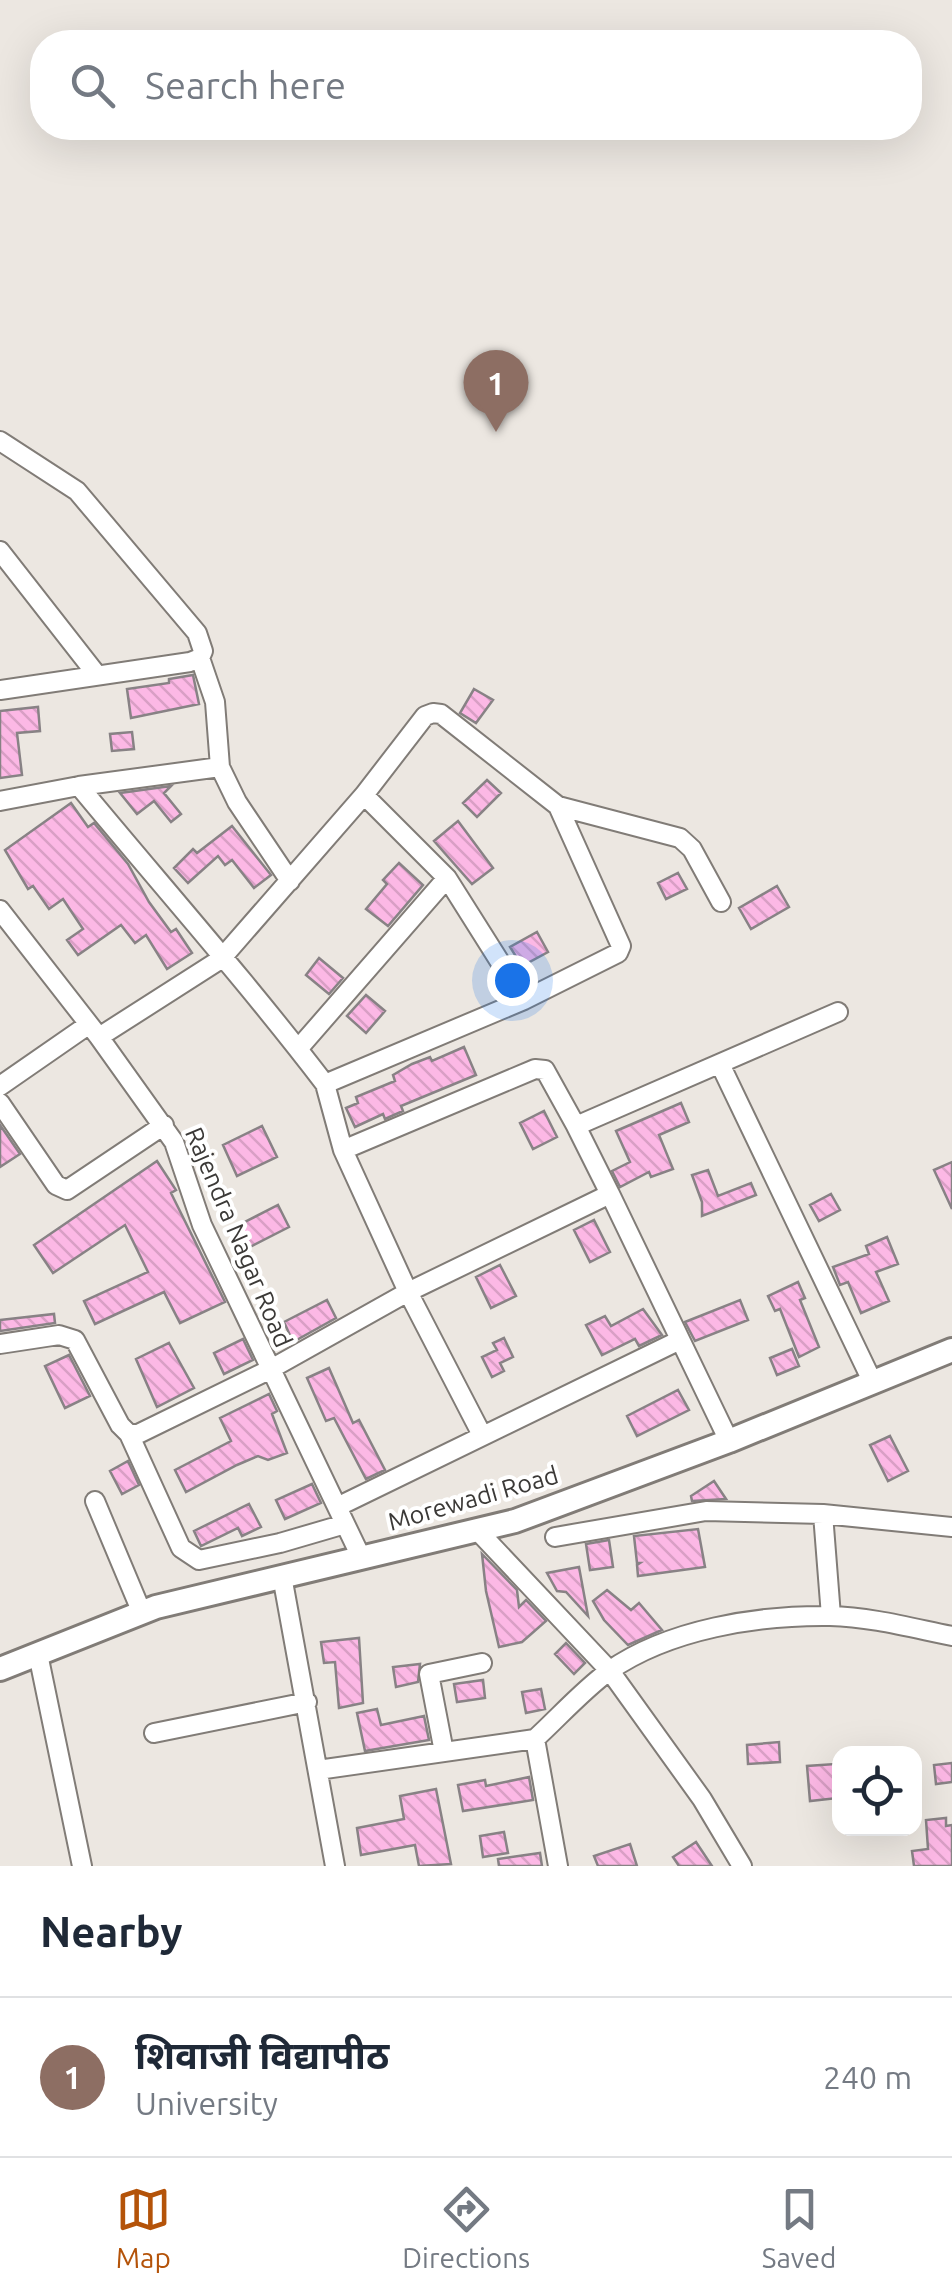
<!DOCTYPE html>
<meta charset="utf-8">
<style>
body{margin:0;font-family:Ubuntu,"Noto Sans Devanagari",sans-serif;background:#f6f6f7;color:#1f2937}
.controls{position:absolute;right:30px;bottom:30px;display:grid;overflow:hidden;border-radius:20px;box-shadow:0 10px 40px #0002}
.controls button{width:90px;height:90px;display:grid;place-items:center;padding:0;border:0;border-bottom:2px solid #e0e1e3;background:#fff;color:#1f2937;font:50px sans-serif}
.you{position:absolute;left:512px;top:980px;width:35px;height:35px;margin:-25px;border:8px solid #fff;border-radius:50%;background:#1a73e8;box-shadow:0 0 0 15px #1a73e833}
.badge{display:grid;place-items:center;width:65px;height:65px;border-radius:50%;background:#b45309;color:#fff;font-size:32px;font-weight:700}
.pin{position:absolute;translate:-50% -82px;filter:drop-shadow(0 2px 5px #0008)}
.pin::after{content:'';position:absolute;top:52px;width:35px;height:30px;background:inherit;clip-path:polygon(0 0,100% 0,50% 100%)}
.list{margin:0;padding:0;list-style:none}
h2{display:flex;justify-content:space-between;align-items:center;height:130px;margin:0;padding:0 40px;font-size:42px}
h2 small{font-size:32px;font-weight:400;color:#747a83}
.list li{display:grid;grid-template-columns:65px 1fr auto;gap:30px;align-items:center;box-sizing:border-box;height:160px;padding:0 40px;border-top:2px solid #e0e1e3}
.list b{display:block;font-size:38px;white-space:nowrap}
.list p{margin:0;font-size:32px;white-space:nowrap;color:#747a83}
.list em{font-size:32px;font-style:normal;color:#747a83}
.icon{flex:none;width:55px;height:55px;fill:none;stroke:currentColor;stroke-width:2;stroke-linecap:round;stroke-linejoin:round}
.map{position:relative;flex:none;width:952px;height:1866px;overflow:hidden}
.search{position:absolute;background:#fff;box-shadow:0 10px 40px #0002;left:30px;right:30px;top:30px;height:110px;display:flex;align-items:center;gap:25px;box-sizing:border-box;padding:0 35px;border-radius:40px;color:#747a83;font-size:38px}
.sheet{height:290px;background:#fff}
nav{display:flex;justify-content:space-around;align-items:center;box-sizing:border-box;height:140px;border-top:2px solid #e0e1e3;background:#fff;font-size:28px;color:#747a83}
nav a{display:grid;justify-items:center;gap:5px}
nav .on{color:#b45309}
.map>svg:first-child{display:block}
.building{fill:url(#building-back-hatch);stroke:#888285;stroke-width:2.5}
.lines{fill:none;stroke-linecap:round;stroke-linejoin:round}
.minor-casing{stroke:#817c77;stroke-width:22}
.major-casing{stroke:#817c77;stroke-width:28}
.minor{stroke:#fff;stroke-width:18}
.major{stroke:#fff;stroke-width:22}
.labels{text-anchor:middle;stroke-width:8;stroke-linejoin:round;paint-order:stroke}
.street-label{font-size:25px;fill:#3b3937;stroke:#fff}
</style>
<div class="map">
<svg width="952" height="1866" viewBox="0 0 952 1866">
<defs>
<pattern id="building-back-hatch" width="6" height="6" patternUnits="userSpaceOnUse" patternTransform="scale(2.5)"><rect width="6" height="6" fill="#fcb8e5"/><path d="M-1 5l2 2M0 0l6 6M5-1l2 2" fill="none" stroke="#d99fc5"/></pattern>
</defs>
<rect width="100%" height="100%" fill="#ece7e1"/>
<path class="building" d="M 193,675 L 199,704 L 131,718 L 127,689 L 169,683 L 169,679 Z
M 474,689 L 493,700 L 476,723 L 460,713 Z
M 38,707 L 40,731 L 17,733 L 22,775 L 0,778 L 0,711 Z
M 132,732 L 134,749 L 112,751 L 110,734 Z
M 487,780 L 501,793 L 477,817 L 463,803 Z
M 171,786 L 164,793 L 181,814 L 171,822 L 154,801 L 137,814 L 120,793 Z
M 71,803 L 88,827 L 94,823 L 128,864 L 149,902 L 171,932 L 176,929 L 192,953 L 167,969 L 146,935 L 135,943 L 121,925 L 78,955 L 67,940 L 83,929 L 63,899 L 49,909 L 33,886 L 28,889 L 5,850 Z
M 458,821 L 493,868 L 472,884 L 434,841 Z
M 232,826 L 271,875 L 254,888 L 232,860 L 225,865 L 218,856 L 188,883 L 174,868 L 193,849 L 197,853 Z
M 399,863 L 423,885 L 388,926 L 366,909 L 387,884 L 383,880 Z
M 678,873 L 687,889 L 666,899 L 658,883 Z
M 777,886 L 789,907 L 751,929 L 739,908 Z
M 537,932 L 548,952 L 522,966 L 510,947 Z
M 319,958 L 343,978 L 329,994 L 306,975 Z
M 366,995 L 385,1011 L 366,1033 L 347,1016 Z
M 464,1047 L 476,1075 L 401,1106 L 403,1111 L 385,1119 L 383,1114 L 355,1127 L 346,1108 L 358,1103 L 356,1097 L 395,1081 L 393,1075 L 412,1064 L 430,1057 L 432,1061 Z
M 681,1103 L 689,1122 L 659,1135 L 673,1169 L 651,1177 L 649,1172 L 620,1187 L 612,1171 L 630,1162 L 616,1131 Z
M 544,1111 L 557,1137 L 533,1149 L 520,1123 Z
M 0,1125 L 20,1154 L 0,1167 Z
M 262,1126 L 277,1157 L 237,1176 L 223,1145 Z
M 157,1161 L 176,1190 L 171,1193 L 225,1302 L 180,1323 L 164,1292 L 95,1324 L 84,1301 L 148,1272 L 125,1225 L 53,1273 L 34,1245 Z
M 952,1162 L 952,1209 L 934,1170 Z
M 708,1170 L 718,1196 L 751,1183 L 756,1195 L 702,1216 L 702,1202 L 692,1175 Z
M 831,1194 L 840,1210 L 819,1221 L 810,1205 Z
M 278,1205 L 289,1227 L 242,1251 L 231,1229 Z
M 594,1220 L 610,1252 L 590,1262 L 574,1230 Z
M 887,1237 L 898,1264 L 876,1272 L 889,1301 L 861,1313 L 848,1282 L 840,1285 L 833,1267 L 869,1254 L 866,1246 Z
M 500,1265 L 516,1296 L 491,1308 L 476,1277 Z
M 798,1282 L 805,1298 L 800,1300 L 819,1347 L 799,1357 L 780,1309 L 775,1311 L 768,1296 Z
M 327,1300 L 336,1318 L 293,1342 L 284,1322 Z
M 740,1300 L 748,1320 L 695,1341 L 685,1322 Z
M 643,1309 L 662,1335 L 639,1346 L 635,1339 L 602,1355 L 586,1325 L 605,1316 L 611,1326 Z
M 54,1314 L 55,1323 L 0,1331 L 0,1320 Z
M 504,1338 L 513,1357 L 500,1363 L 504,1371 L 492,1377 L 482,1357 L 497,1350 L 493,1343 Z
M 243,1339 L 253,1360 L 224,1374 L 214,1353 Z
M 169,1343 L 194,1388 L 157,1407 L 136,1359 Z
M 792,1349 L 799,1366 L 777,1375 L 770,1358 Z
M 69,1355 L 90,1396 L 65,1408 L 45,1366 Z
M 329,1368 L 353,1423 L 359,1420 L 385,1470 L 366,1479 L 334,1418 L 326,1421 L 307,1378 Z
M 678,1390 L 689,1410 L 637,1436 L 627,1416 Z
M 269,1394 L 277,1411 L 272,1414 L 287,1453 L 268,1460 L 258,1456 L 237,1465 L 186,1492 L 175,1470 L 231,1441 L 220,1418 Z
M 890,1436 L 908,1471 L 888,1481 L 870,1445 Z
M 128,1461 L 139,1485 L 122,1494 L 110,1471 Z
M 714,1481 L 726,1499 L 692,1501 L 691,1496 Z
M 312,1484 L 321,1503 L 285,1519 L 276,1500 Z
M 249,1504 L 261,1527 L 242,1536 L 238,1528 L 201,1546 L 194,1531 Z
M 698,1529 L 705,1567 L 638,1576 L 637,1565 L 640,1563 L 637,1563 L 634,1536 Z
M 609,1540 L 613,1567 L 590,1570 L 586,1544 Z
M 482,1554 L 517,1590 L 519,1607 L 526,1600 L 546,1621 L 522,1642 L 499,1647 L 486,1591 Z
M 579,1567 L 588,1616 L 566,1592 L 557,1591 L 547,1573 Z
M 607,1590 L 631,1610 L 639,1603 L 662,1630 L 628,1645 L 604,1620 L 593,1601 Z
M 359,1638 L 363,1703 L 339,1708 L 335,1662 L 324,1663 L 321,1642 Z
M 566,1643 L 585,1663 L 574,1674 L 555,1654 Z
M 420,1664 L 418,1682 L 396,1687 L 393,1667 Z
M 483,1680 L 485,1698 L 457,1702 L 454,1684 Z
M 541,1689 L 545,1709 L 526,1713 L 522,1692 Z
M 377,1709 L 381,1725 L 424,1716 L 429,1740 L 365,1751 L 357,1713 Z
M 779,1742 L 780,1762 L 748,1764 L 747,1745 Z
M 952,1763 L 952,1782 L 936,1784 L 934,1765 Z
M 835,1764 L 838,1798 L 810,1801 L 807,1766 Z
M 529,1777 L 533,1800 L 463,1811 L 458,1785 L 485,1780 L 486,1786 Z
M 436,1789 L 451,1864 L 419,1866 L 415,1845 L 361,1855 L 357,1828 L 404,1819 L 400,1796 Z
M 946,1818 L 946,1826 L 952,1825 L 952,1866 L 914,1866 L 912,1851 L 928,1849 L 926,1820 Z
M 504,1832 L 508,1853 L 483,1857 L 480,1836 Z
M 696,1842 L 712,1866 L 679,1866 L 673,1857 Z
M 630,1844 L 637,1866 L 598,1866 L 594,1856 Z
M 540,1853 L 542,1866 L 499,1866 L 498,1859 Z"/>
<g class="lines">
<g class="minor-casing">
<path id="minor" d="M 0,441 L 77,491 L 197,633 L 203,651 L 200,658 L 215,702 L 220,767 L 237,802 L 290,881
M 0,551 L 97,675
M 0,690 L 190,662 L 200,658
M 79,786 C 161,885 247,982 325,1084 L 524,1000 L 618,953 L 621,946 L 558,806 L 441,714 L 433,713 L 425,716 L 364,795 L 221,959 L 99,1037
M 364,795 L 447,878 L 524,1000
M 0,801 L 79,786 L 220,767
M 558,806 L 680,838 L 692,849 L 721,902
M 0,910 L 99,1037 L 174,1142 L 202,1225 L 361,1557
M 298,1049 L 447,878
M 720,1064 L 873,1383
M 325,1084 L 343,1150 L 408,1292 L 482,1435
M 0,1086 L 88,1025
M 0,1103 L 56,1185 L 67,1190 L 164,1125
M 343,1150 L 535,1069 L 545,1070 L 576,1126
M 610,1194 L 729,1441
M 0,1344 L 59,1335 L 75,1340 L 120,1425 L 129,1434 L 181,1548 L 199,1560 L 280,1543 L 345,1524
M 129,1434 L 138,1434 L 269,1370 L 408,1292 L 610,1194 L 576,1126 L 838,1012
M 95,1501 L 142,1613
M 337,1507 L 680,1340
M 823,1514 L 831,1616
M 478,1531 L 610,1671 L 702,1799 L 742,1866
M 555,1537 L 706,1511 L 823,1514 L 952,1527
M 282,1576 L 335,1866
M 38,1654 L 82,1866
M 154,1733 L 307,1702
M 444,1752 L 429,1674 L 482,1663
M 318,1770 L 535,1739
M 558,1866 L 535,1739 C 559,1717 583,1690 609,1671 C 669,1629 758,1615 830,1616 C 871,1617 912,1628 952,1636"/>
</g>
<g class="major-casing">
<path id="major" d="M 0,1669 L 156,1607 L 515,1521 L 729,1441 L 952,1350"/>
</g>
<use href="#minor" class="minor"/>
<use href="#major" class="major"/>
</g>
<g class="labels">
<g class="street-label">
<text transform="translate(239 1237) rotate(67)" y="9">Rajendra Nagar Road</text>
<text transform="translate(473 1498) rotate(-16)" y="9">Morewadi Road</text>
</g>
</g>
</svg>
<div class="controls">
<button><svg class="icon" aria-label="locate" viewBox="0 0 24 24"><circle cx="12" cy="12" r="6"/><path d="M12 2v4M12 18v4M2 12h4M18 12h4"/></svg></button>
</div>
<div class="you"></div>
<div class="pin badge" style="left:496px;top:432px;background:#8d6e63">1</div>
<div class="search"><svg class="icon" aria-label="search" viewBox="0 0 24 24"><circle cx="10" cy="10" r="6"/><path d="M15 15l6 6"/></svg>Search here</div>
</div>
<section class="sheet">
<h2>Nearby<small></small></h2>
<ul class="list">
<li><span class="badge" style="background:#8d6e63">1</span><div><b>शिवाजी विद्यापीठ</b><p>University</p></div><em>240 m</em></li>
</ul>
</section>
<nav>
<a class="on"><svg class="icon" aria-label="map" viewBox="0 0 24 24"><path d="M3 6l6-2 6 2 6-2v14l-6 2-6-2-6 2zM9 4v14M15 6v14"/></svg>Map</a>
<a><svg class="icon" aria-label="directions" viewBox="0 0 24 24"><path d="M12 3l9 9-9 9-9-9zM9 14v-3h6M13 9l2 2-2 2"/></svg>Directions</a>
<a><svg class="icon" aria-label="saved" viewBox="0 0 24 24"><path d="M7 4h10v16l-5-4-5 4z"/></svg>Saved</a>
</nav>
